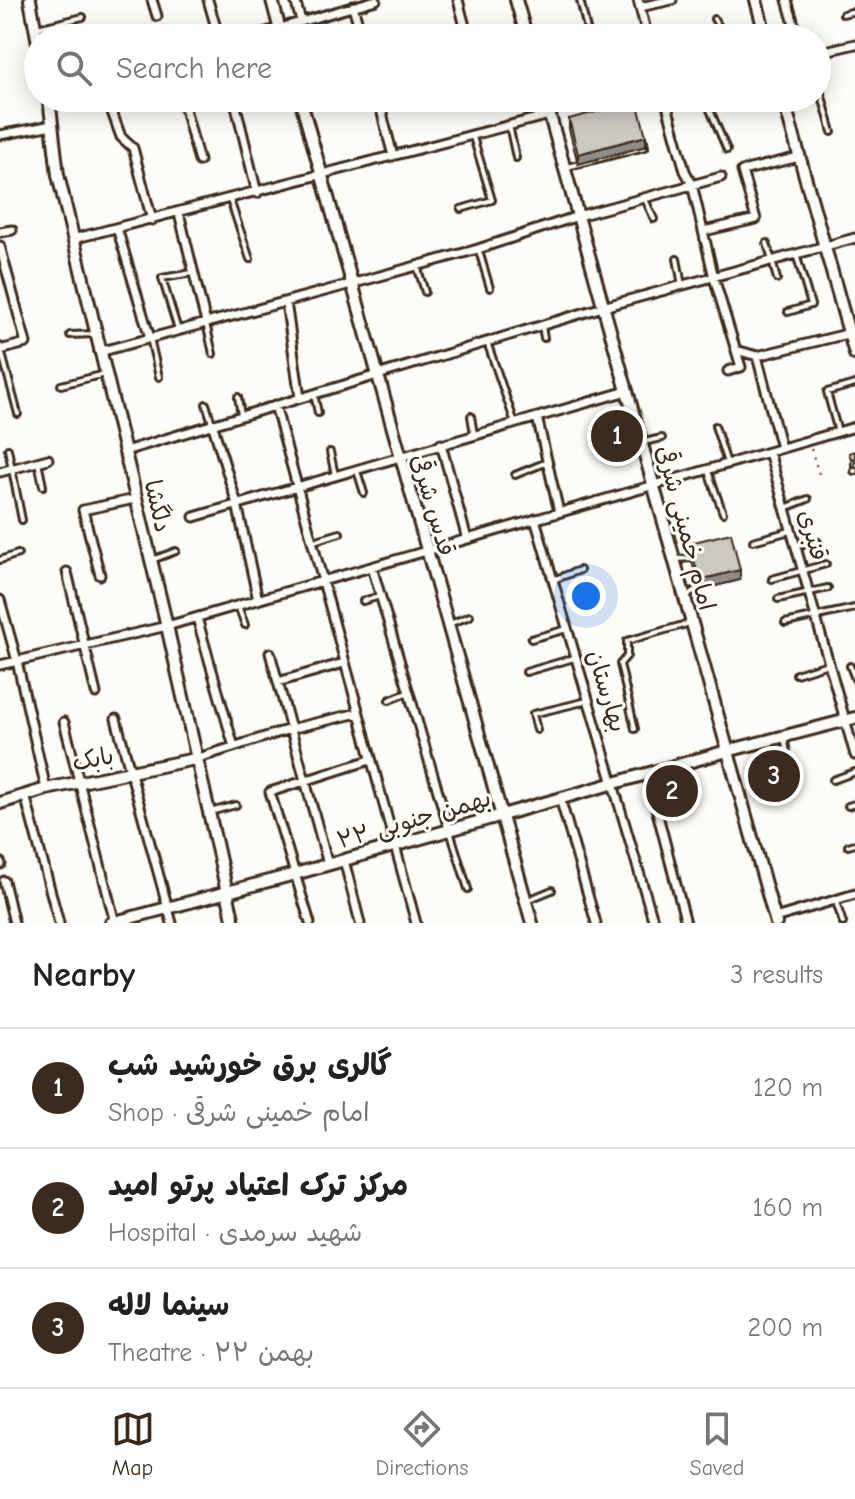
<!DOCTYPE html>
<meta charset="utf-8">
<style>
body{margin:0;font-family:"Comic Neue","Playpen Sans Arabic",sans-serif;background:#f2f2f2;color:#222}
.you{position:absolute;left:586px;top:596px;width:28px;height:28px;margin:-20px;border:6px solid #fff;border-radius:50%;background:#1a73e8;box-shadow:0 0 0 12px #1a73e833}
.badge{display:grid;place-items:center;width:52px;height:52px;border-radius:50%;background:#3b2a1e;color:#fff;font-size:26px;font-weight:700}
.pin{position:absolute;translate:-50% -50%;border:4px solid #fff;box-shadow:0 2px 8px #0006}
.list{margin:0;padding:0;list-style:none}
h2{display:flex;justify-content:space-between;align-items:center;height:104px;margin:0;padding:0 32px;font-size:34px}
h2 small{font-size:26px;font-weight:400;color:#767676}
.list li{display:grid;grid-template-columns:52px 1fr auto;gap:24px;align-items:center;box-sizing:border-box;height:120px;padding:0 32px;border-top:2px solid #e0e0e0}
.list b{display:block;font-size:30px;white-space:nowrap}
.list p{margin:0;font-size:26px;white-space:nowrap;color:#767676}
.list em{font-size:26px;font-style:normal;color:#767676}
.icon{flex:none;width:44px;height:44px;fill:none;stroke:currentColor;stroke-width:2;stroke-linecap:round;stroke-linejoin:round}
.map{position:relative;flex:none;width:855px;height:923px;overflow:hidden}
.search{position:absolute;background:#fff;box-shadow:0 4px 20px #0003;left:24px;right:24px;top:24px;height:88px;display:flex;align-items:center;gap:20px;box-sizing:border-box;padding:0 28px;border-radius:44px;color:#767676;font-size:30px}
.sheet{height:464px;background:#fff}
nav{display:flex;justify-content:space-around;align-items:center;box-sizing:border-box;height:112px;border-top:2px solid #e0e0e0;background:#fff;font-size:22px;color:#767676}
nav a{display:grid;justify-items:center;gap:4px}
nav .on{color:#3b2a1e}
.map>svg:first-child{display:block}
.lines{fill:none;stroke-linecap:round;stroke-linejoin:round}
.lane-casing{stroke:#3b2a1e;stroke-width:10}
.street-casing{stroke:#3b2a1e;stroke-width:13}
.secondary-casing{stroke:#3b2a1e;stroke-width:16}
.path{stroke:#3b2a1e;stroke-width:2;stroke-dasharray:2 6;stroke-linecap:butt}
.lane{stroke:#fdfcf7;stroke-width:4}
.street{stroke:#fdfcf7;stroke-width:7}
.secondary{stroke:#fdfcf7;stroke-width:10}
.wall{fill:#b0aca7;stroke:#3b2a1e;stroke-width:2}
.shaded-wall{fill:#908c88;stroke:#3b2a1e;stroke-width:2}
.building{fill:#cdc8c2;stroke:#3b2a1e;stroke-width:2}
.labels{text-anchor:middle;stroke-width:6;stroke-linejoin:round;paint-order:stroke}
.street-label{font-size:24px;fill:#3b2a1e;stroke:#fdfcf7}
</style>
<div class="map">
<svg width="855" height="923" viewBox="0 0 855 923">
<rect width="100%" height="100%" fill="#fdfcf7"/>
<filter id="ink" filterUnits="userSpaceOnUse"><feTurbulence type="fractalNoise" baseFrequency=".0125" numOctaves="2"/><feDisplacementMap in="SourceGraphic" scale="16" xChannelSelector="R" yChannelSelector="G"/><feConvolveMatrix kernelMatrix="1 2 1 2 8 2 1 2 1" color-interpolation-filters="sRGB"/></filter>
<g filter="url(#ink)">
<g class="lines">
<g class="lane-casing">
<path id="lane" d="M 580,0 L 589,38
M 843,14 L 855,11
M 714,19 L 726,37
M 37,28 L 83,17
M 724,38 L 760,28
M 817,78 L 832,132
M 705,98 L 727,150
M 549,103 L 568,98
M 509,125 L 516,158
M 567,167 L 645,147 L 644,141
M 645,199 L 654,219
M 230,200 L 250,259
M 461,209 L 492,200 L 473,137
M 767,243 L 777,279
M 479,251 L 490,288
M 677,259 L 682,285
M 417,266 L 425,292
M 788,312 L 811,305 L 796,254
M 206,323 L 213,354
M 542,326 L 544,338
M 178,330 L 162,278 L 192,273
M 70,335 L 95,334
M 150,338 L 159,377
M 487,342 L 515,423
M 0,346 L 18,414
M 61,385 L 105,374
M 314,394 L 318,413
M 238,397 L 241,415
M 206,404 L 212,423
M 471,416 L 474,434
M 715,426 L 727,463
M 838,432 L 827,392 L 855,384
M 644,442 L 662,438
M 8,449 L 22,520
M 330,452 L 335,475
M 38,462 L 43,486
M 357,471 L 364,493
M 708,471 L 723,513
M 854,471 L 855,471
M 515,475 L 547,462
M 785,508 L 808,499
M 314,541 L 340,533
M 753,541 L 790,531
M 795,545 L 818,542
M 676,559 L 695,558
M 0,560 L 18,554
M 152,560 L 176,551
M 772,579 L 826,564
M 553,580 L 580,570
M 686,597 L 701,585
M 778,599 L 828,588
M 363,601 L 380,596
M 238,606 L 245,625
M 785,623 L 855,608
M 449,624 L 470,616
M 531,639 L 567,629
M 850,666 L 855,679
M 526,672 L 574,658
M 796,674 L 828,664
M 389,700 L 409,692
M 635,729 L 620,664 L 627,656 L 627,641 L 690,623
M 537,730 L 533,714 L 587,701
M 784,737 L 788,757
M 833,780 L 855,772
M 848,806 L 855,804
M 210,812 L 236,805
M 450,831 L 468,889
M 848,846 L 855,844
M 835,899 L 843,923
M 528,900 L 552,890"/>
</g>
<g class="street-casing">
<path id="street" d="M 152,0 L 157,16
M 208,0 L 219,38
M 295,0 L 301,21
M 458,0 L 468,38
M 638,0 L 648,38
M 787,0 L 796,31
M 353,6 L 362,38
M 640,7 L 672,0
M 246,38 L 376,0
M 817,53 L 855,44
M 107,98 L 121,137 L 133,148 L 152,220
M 182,98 L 199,161
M 234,98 L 257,193
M 378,98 L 393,156
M 665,98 L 685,171 L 692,184 L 714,278 L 741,367 L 728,371
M 0,135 L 52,125
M 179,213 L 206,323
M 117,228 L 150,338
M 704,231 L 756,219 L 742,171 L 799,157
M 0,232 L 12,230
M 73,239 L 549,115
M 0,246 L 26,343 L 0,350
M 286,302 L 300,398
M 736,350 L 757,356 L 855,332
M 99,352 L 351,284 L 478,249 L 578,216 L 721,177
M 757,356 L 781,448
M 275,405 L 416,923
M 537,417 L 559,512
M 212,423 L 237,504 L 258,600
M 441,444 L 467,539
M 125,451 L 603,307 L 855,238
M 769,452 L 855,755
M 0,472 L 48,459
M 194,517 L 627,391
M 535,519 L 654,923
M 372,567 L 449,829
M 67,572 L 96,693
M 100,575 L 83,510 L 135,499
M 0,600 L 17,661 L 46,789
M 197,618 L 234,747
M 270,653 L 328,864
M 0,665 L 167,626 L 855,427
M 278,682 L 344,663
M 116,719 L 172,923
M 64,722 L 115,923
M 195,759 L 290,729 L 358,713
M 647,773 L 686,923
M 25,795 L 59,923
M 560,798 L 596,923
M 344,860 L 360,923
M 0,862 L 1,864
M 4,881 L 14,923
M 775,918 L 855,894
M 310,923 L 270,792 L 370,760"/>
</g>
<g class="secondary-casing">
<path id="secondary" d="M 30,0 L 38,43
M 272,0 L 282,38
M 516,0 L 527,38
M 756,0 L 766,38
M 49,98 L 58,175 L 167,626 L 234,923
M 300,98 L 532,923
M 545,98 L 776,923
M 783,98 L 855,354
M 0,803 L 46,789 L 195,759
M 111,923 L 295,874 L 727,751 L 855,718"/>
</g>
<path class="path" d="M 811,449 L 819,474"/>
<use href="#lane" class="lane"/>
<use href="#street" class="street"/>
<use href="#secondary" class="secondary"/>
</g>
<path class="wall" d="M 569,119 L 646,146 L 578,164 L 569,129 Z
M 690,543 L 740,580 L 699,590 L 690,553 Z"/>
<path class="shaded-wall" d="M 646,136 L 646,146 L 578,164 L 578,154 Z
M 855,458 L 855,466 L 851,467 L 851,459 Z
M 740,570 L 740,580 L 699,590 L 699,580 Z
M 793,771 L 793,778 L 758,787 L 758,780 Z"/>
<path class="building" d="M 637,101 L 646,136 L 578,154 L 569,119 Z
M 855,451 L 855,458 L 851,459 L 849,453 Z
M 731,533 L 740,570 L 699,580 L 690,543 Z
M 790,757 L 793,771 L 758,780 L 755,766 Z"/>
</g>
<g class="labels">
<g class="street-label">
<text transform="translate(433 505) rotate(74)" y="8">قدس شرقی</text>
<text transform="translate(158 506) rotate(77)" y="8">دلگشا</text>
<text transform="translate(686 528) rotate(75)" y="8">امام خمینی شرقی</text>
<text transform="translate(813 535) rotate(74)" y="8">قنبری</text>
<text transform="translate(607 691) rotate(73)" y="8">بهارستان</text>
<text transform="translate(93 759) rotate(-11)" y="8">بابک</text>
<text transform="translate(414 819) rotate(-16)" y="8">۲۲ بهمن جنوبی</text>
</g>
</g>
</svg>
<div class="you"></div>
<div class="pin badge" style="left:617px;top:436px">1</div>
<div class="pin badge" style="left:672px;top:791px">2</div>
<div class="pin badge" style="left:774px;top:776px">3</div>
<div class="search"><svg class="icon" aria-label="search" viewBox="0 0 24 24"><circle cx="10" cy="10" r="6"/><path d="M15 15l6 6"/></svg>Search here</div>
</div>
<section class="sheet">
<h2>Nearby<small>3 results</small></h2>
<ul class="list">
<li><span class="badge">1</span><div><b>گالری برق خورشید شب</b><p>Shop · امام خمینی شرقی</p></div><em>120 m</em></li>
<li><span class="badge">2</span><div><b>مرکز ترک اعتیاد پرتو امید</b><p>Hospital · شهید سرمدی</p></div><em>160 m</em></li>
<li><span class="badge">3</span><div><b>سینما لاله</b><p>Theatre · ۲۲ بهمن</p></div><em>200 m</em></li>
</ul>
</section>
<nav>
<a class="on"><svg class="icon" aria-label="map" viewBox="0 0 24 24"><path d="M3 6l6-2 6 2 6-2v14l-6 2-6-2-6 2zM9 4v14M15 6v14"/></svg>Map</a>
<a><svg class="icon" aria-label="directions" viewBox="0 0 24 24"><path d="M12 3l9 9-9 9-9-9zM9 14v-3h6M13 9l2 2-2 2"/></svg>Directions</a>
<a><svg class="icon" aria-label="saved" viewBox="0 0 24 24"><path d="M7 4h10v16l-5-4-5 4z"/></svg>Saved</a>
</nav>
